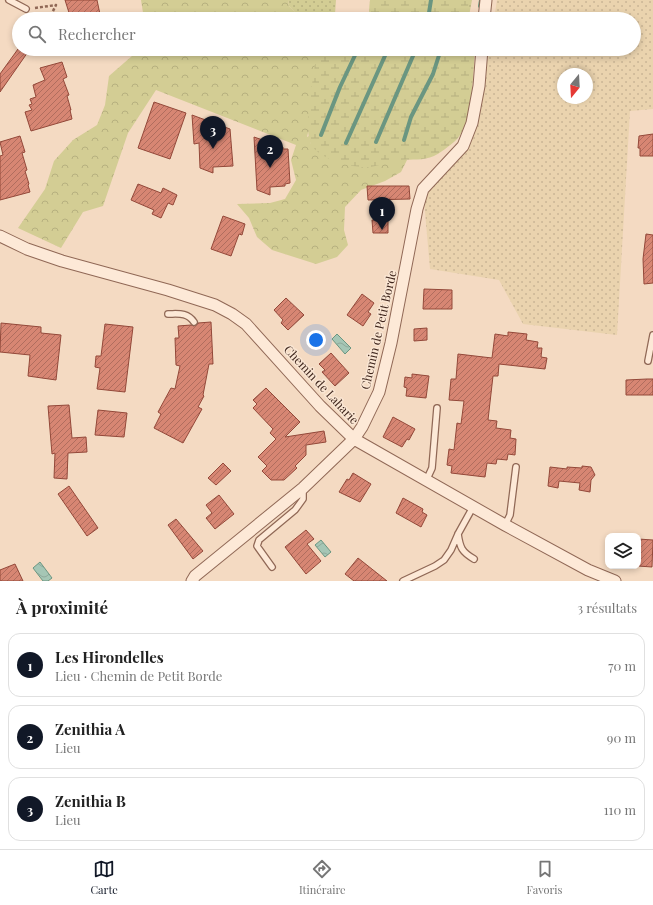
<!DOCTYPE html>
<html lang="fr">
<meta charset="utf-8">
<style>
body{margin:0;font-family:"Playfair Display",serif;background:#f2f2f2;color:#222}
.controls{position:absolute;right:12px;bottom:12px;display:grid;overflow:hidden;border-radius:8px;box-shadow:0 2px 6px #0003}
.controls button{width:36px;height:36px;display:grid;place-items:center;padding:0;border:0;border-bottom:1px solid #e0e0e0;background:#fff;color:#222;font:20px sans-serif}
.compass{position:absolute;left:557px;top:68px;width:36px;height:36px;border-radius:50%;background:#fff;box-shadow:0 2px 6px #0003;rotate:198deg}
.you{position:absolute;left:316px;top:340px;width:14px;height:14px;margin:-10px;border:3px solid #fff;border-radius:50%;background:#1a73e8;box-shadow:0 0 0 6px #1a73e833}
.badge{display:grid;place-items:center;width:26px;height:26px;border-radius:50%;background:#111827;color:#fff;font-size:13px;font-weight:700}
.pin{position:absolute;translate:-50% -33px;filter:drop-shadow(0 1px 2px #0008)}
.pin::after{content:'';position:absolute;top:21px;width:14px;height:12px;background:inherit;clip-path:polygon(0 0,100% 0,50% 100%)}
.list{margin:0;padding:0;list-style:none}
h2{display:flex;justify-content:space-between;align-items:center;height:52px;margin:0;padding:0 16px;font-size:17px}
h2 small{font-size:13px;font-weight:400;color:#767676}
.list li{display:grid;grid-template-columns:26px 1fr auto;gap:12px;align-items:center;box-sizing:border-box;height:64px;margin:0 8px 8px;padding:0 8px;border:1px solid #e0e0e0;border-radius:12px}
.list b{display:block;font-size:15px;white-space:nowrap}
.list p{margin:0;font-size:13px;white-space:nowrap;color:#767676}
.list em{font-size:13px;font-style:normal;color:#767676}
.icon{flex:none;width:22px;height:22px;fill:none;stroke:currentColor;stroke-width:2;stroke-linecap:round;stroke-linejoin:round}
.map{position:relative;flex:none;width:653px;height:581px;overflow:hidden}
.search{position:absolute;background:#fff;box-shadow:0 2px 6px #0003;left:12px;right:12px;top:12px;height:44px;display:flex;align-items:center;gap:10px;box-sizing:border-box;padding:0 14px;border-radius:22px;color:#767676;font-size:15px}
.sheet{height:268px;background:#fff}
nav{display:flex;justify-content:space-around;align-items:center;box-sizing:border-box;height:56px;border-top:1px solid #e0e0e0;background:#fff;font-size:11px;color:#767676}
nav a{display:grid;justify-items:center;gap:2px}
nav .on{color:#111827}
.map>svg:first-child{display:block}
.farmland{fill:url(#farmland-dots);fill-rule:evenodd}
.grass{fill:url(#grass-dots)}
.forest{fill:url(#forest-crowns)}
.wetland{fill:url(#wetland-marsh)}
.water{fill:url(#water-waves);stroke:#6a9681}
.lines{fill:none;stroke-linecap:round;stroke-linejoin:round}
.stream{stroke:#6a9681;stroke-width:4}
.building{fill:url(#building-hatch);stroke:#934839}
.lane-casing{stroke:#906856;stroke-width:8}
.street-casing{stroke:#906856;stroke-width:13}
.path{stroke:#906856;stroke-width:2.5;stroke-dasharray:3 2;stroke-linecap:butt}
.lane{stroke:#fde9d7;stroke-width:5.5}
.street{stroke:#fde9d7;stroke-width:11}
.labels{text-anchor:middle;stroke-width:3;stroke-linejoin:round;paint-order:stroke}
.street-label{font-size:12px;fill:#3e251c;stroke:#fae6d3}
</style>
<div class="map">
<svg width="653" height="581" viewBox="0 0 653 581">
<defs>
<pattern id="farmland-dots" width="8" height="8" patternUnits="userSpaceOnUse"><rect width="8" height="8" fill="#ead3ae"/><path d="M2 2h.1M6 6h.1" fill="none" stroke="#cab595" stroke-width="1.8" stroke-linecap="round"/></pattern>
<pattern id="grass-dots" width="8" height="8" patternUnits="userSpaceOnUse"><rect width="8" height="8" fill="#d3cd94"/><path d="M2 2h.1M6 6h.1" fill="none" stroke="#b6b07f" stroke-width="1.8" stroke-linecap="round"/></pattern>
<pattern id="forest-crowns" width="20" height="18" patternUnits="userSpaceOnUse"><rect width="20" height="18" fill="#d3cd94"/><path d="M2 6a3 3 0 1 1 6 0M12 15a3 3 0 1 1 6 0" fill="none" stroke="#b6b07f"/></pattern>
<pattern id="wetland-marsh" width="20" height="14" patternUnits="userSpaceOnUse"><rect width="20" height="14" fill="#d3cd94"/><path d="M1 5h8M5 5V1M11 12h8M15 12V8" fill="none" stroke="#b6b07f"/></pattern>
<pattern id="water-waves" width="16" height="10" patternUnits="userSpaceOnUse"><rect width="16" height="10" fill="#a5c6b5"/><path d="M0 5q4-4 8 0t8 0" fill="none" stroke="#8faa9b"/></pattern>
<pattern id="building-hatch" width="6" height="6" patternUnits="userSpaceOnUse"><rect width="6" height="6" fill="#d78673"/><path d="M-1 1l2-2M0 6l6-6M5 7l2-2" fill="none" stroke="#b06d5e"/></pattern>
</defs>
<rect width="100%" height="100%" fill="#f4dac2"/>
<path class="farmland" d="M 497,0 L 653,0 L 653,109 L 630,111 L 617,335 L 523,324 L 499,280 L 430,269 L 423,189 L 463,146 L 481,95 L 489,49 L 634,49 L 634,19 L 494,19 ZM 563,74 L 587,74 L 587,98 L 563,98 Z"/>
<path class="grass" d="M 288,0 L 336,0 L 335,14 L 369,15 L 370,0 L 472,0 L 469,16 L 477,16 L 477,19 L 302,19 L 289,6 Z"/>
<path class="forest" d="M 141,0 L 288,0 L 289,6 L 302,19 L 144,19 Z
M 140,49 L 318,49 L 317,93 L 307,137 L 309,136 L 311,144 L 389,148 L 407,160 L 401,172 L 385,181 L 361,190 L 345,207 L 344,230 L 348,245 L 337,257 L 316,264 L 272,250 L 257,237 L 249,218 L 237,204 L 270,203 L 285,199 L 296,180 L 291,160 L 296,145 L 156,90 L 128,133 L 103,206 L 83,212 L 61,248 L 18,228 L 45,189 L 54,161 L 73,140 L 97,125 L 105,105 L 109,76 Z"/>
<path class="wetland" d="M 370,0 L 469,0 L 466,19 L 323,19 L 335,14 L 369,15 Z
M 315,49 L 475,49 C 473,73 473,119 458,138 C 455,142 439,154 434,156 C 423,161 412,159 401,160 C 391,161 381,165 371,167 C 355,169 319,160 311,144 C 303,130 314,75 316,57 Z"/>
<path class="water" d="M 337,334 L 351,348 L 345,354 L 332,339 Z
M 321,540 L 331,552 L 325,557 L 315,545 Z
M 40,562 L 52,578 L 48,581 L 43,581 L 33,568 Z"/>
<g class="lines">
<path class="stream" d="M 480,6 L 481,0
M 428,19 L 431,0
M 467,19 L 472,19
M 321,135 L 340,87 L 358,49
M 404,140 L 411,117 L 433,74 L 441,49
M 376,142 L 416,49
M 346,143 L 388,49"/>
</g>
<path class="building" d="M 65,0 L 97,0 L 101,19 L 71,19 Z
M 18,49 L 30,49 L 0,92 L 0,74 Z
M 62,62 L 67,77 L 63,79 L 69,95 L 67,96 L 71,110 L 70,110 L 72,119 L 31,131 L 25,112 L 32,110 L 29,105 L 32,104 L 30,99 L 36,97 L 33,85 L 45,80 L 40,68 Z
M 154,102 L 186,113 L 170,159 L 138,148 Z
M 192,115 L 230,129 L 233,166 L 213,167 L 213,173 L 200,168 L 199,143 L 194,144 Z
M 653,134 L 653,156 L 640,156 L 640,148 L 638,148 L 639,136 Z
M 20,136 L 25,152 L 22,153 L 27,170 L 25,171 L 29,184 L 28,185 L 30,192 L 0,200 L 0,156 L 3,155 L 0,142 Z
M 254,137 L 283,147 L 283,149 L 288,149 L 290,183 L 285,184 L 285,186 L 270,187 L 270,195 L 257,190 Z
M 138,184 L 161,193 L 163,188 L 177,195 L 173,205 L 168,203 L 161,218 L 152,214 L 154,210 L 131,200 Z
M 367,186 L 409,186 L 410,199 L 368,200 Z
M 223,216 L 245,224 L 242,235 L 239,234 L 231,256 L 211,249 Z
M 372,220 L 388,220 L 388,233 L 373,233 Z
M 646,234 L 653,235 L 653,283 L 644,284 L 643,259 Z
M 424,289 L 452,290 L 452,309 L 423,309 Z
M 362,294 L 374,303 L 368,312 L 371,314 L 363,326 L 347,315 Z
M 286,298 L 304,315 L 288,330 L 281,323 L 283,320 L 274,310 Z
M 211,322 L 213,364 L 209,364 L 203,395 L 204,396 L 198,407 L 202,409 L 183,443 L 154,428 L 161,414 L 158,412 L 171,388 L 175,389 L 180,366 L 176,365 L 175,338 L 179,338 L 178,326 L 191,325 L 194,326 L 198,323 Z
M 1,323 L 41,327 L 41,333 L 61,335 L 56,380 L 28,376 L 30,355 L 0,352 Z
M 105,324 L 133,327 L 125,392 L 97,389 L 100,368 L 95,367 L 96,356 L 101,356 Z
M 427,328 L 427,340 L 414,341 L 414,329 Z
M 508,332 L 527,334 L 526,340 L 538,342 L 537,348 L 542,348 L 541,357 L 547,358 L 545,369 L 499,364 L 498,376 L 493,376 L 488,420 L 497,421 L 496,428 L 511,430 L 510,438 L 516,439 L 515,455 L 508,454 L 507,460 L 497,459 L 496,464 L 487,463 L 485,477 L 451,473 L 452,466 L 447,465 L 449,449 L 454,450 L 457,423 L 461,424 L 464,401 L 449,400 L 451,379 L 456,379 L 458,354 L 492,358 L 495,334 L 508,336 Z
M 331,353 L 349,373 L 335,386 L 322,372 L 325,370 L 319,364 Z
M 412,374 L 429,376 L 426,398 L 406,396 L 407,388 L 404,387 L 405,377 L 412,378 Z
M 647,379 L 653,379 L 653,395 L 626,395 L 626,380 Z
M 266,388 L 300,422 L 285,437 L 324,431 L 326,442 L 306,445 L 306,455 L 295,466 L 297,468 L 284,480 L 271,480 L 262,471 L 267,466 L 258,457 L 276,439 L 270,433 L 273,429 L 253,408 L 257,404 L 253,400 Z
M 69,405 L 72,438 L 86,437 L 87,452 L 68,453 L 67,479 L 54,478 L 55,453 L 52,454 L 48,406 Z
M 98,410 L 127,413 L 124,437 L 95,435 Z
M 393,417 L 415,429 L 409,440 L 407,439 L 402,447 L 383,437 Z
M 223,463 L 231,471 L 216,485 L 208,478 Z
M 582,466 L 591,467 L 595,475 L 591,480 L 590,492 L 579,490 L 580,483 L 559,481 L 558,488 L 548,486 L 550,467 L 567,469 L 567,467 L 582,468 Z
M 353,473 L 371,484 L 360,502 L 339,492 L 347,479 L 349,480 Z
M 69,486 L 98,528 L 87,536 L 58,494 Z
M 219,495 L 234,514 L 215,529 L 206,518 L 212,513 L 206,505 Z
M 403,498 L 423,509 L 422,512 L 427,515 L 421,527 L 396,513 Z
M 176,519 L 203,551 L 193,559 L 168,525 Z
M 306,530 L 314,539 L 307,544 L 321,561 L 306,574 L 285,547 Z
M 638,539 L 653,540 L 652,567 L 638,566 Z
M 358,558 L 387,581 L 354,581 L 345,574 Z
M 15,564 L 23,581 L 0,581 L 0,570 Z"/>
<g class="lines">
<g class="lane-casing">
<path id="lane" d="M 9,0 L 26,9
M 168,314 C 178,314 187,312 194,322
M 648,361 L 653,335
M 426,481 L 432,468 L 437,408
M 505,525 L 510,515 L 516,467
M 458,534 C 460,548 462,552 474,559
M 272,567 L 257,546 L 259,540 L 295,510 L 303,499 L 303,489
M 403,581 L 435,566 L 444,560 L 451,550 L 458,534 L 473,507"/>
</g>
<g class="street-casing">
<path id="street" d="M 484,19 L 486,0
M 0,236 L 27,249 L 62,261 L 168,290 L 215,305 L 232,314 L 246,324 L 320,406 L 354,439 L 505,525 L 588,570 L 615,581
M 192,581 L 195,576 L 303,488 L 354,439 L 362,427 L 379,392 L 391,343 L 417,209 L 423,189 L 463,146 L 472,123 L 479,86 L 482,49"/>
</g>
<path class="path" d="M 35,8 L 56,5 L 49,19"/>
<use href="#lane" class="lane"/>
<use href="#street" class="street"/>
</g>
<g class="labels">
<g class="street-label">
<text transform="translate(379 330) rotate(-77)" y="4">Chemin de Petit Borde</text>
<text transform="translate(321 385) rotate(47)" y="4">Chemin de Laharie</text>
</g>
</g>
</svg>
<div class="controls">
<button><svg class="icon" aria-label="layers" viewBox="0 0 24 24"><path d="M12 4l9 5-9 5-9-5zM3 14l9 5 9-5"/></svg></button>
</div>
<svg class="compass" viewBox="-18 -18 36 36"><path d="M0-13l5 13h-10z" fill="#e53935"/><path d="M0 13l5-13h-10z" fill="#767676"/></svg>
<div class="you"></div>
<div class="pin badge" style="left:382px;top:230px">1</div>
<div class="pin badge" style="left:270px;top:168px">2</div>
<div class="pin badge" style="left:213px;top:149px">3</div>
<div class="search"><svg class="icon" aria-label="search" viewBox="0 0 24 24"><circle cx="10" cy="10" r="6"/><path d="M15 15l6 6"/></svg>Rechercher</div>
</div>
<section class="sheet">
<h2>À proximité<small>3 résultats</small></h2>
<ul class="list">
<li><span class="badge">1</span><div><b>Les Hirondelles</b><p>Lieu · Chemin de Petit Borde</p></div><em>70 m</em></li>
<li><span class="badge">2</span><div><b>Zenithia A</b><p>Lieu</p></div><em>90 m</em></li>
<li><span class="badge">3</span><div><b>Zenithia B</b><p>Lieu</p></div><em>110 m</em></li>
</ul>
</section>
<nav>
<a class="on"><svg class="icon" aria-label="map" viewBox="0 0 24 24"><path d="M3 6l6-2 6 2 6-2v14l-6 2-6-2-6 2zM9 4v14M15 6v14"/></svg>Carte</a>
<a><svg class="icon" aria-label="directions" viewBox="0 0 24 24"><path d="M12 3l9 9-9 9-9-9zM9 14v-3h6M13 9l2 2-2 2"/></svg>Itinéraire</a>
<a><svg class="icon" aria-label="saved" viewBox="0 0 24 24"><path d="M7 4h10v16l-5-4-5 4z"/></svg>Favoris</a>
</nav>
